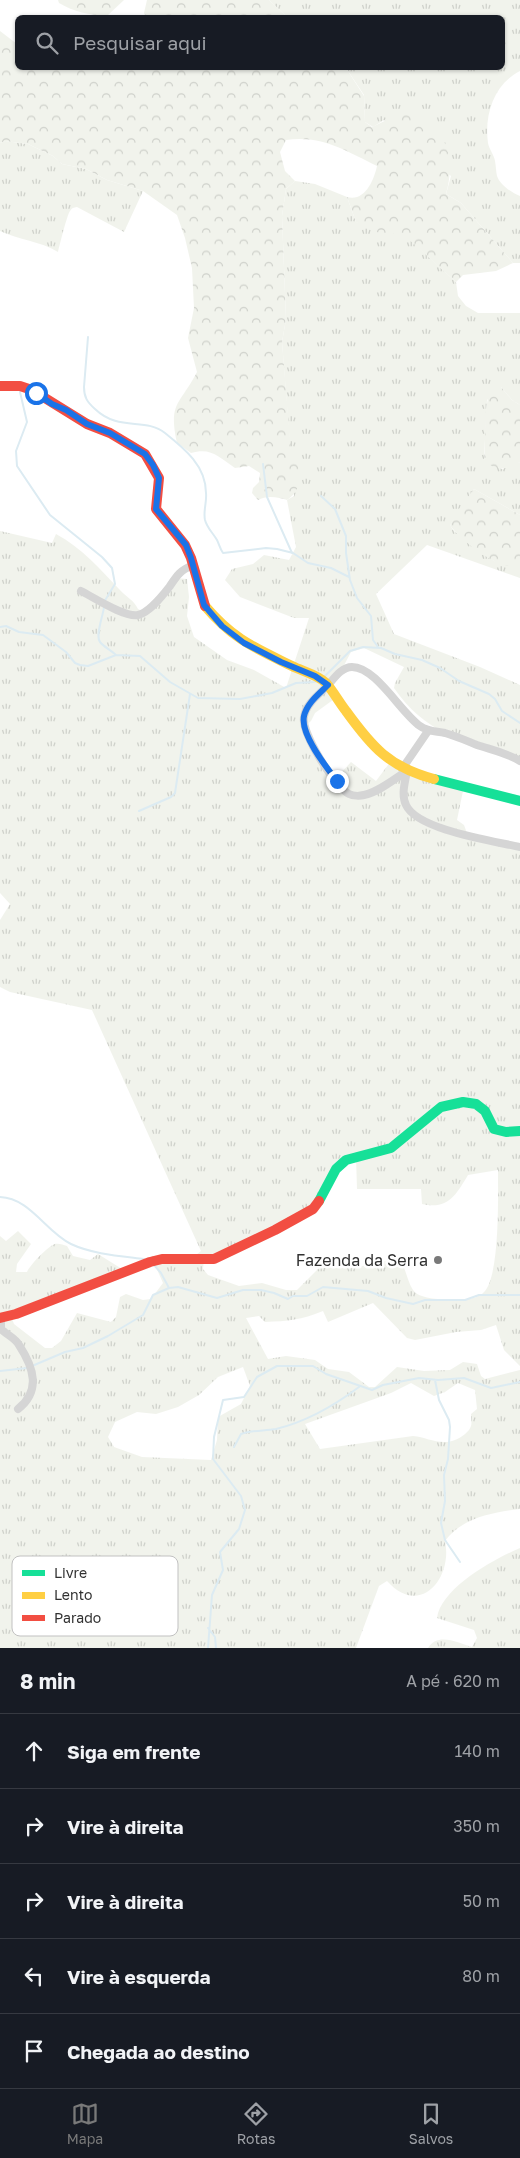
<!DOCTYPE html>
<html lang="pt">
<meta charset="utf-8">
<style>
body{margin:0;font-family:"Golos Text",sans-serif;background:#20242c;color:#f1f3f6}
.stop{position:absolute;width:15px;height:15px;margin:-11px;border:4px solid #1a73e8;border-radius:50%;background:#fff}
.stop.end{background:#1a73e8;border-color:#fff;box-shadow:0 1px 5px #0008}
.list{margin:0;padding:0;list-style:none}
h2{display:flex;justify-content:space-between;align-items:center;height:65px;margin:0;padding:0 20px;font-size:21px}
h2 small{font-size:16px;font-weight:400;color:#9ea1a6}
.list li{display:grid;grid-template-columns:32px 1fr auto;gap:15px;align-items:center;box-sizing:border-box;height:75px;padding:0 20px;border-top:1px solid #363941}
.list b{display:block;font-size:19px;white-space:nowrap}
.list em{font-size:16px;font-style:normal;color:#9ea1a6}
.icon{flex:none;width:28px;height:28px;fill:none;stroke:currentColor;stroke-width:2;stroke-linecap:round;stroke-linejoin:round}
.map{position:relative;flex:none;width:520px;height:1648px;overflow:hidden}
.search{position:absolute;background:#171b24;box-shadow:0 1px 4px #0004;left:15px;right:15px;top:15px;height:55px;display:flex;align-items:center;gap:12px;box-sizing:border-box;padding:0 18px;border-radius:8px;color:#9ea1a6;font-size:19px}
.sheet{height:440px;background:#171b24}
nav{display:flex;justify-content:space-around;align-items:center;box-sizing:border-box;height:70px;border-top:1px solid #363941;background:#171b24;font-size:14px;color:#9ea1a6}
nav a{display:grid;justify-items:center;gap:2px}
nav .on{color:#797979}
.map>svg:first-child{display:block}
.grass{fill:url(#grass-tufts);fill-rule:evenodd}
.forest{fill:url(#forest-crowns)}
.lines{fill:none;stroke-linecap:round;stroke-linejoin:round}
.stream{stroke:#dcebf2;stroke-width:2}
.street{stroke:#d5d5d5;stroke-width:8}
.fast{stroke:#16e098;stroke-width:10}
.slow{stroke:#ffcf43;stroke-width:10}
.jam{stroke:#f24e42;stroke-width:10}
.route{stroke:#1a73e8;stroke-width:6}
.poi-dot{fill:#797979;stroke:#fff;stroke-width:2}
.labels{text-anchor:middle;stroke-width:5;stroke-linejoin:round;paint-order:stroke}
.poi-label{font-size:16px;fill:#313131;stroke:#fff;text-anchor:end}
.key{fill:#fff;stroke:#c1c1c1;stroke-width:1}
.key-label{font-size:14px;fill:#313131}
</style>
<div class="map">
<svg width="520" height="1648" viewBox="0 0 520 1648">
<defs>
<pattern id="grass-tufts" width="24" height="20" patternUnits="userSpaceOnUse" patternTransform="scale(1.25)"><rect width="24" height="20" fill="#f1f3ec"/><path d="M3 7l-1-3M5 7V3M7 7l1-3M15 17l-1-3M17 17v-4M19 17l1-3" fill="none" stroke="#cfd1cb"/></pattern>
<pattern id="forest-crowns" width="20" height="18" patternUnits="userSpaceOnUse" patternTransform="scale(1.25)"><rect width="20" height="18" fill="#f1f3ec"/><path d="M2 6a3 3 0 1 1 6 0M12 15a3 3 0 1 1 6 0" fill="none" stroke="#cfd1cb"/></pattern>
</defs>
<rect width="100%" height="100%" fill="#fff"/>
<path class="grass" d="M 269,0 L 520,0 L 520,71 C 494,84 484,115 488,143 C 489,149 494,155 495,161 C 496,166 496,172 497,176 C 500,185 512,193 520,196 L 520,263 L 513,263 L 461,203 L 446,194 L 451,176 L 384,120 L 373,127 L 365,122 L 364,95 L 346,68 L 502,68 L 502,18 L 287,17 Z
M 5,141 L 28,144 L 53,156 L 62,164 L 86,169 L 107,180 L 143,191 L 124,232 L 77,207 C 73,208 73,207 70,211 C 67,215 60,244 58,252 C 40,241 19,240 0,231 L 0,143 Z
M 295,181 L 315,184 L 347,197 L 356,222 L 404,234 L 456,282 L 458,296 L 466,306 L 478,313 L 520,313 L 520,405 L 512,400 L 501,387 L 487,400 L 484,459 L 502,469 L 520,462 L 520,515 L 474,489 L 450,525 L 454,531 L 494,561 L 520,564 L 520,578 L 427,545 L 376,594 L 394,634 L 480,667 L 520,685 L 520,761 C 469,744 426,735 394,688 L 395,683 L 404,667 L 364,648 L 351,652 L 341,671 L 331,682 L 337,697 L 315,713 L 311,721 L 303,728 L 316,752 L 338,776 L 351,762 L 376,781 L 391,761 L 464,786 L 457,820 L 464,825 L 468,836 L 520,850 L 520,1366 L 504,1350 L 496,1325 L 481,1330 L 456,1332 L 415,1340 L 407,1338 L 373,1303 L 328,1322 L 323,1311 C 301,1320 288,1321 265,1322 L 259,1316 L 246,1318 L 268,1359 L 286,1356 L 315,1360 L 328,1369 L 349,1372 L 369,1387 L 375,1387 L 397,1367 L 424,1371 L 450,1370 L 463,1362 L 477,1364 L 481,1376 L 485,1379 L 520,1370 L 520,1509 C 494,1512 461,1518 445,1541 C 453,1578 420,1618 387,1581 L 379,1586 L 356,1648 L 0,1648 L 0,1320 L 11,1316 L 14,1324 L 45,1348 L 52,1348 L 61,1341 L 77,1313 L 111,1322 L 116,1317 L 120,1297 L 126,1294 L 143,1300 L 151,1299 L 163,1283 L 151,1256 L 196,1255 L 201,1251 L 92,1010 L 10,992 L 0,987 L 0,920 L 10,904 L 0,893 L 0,531 L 52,543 L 56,534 C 82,548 100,569 119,589 C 126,597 134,600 138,609 L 144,612 L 176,578 L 187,579 L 189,597 L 187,616 L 194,637 L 227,660 L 254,670 L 286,688 L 309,618 L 294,618 L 240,597 L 225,580 L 232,569 L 253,564 L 264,555 L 289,560 L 296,547 L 287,500 L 294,496 L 282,342 L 286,319 L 282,216 L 286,189 ZM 356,1156 L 357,1189 L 421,1189 L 422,1204 C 448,1210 456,1195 468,1175 L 498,1170 C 498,1195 500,1273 485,1291 C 478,1300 459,1301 449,1300 C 439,1299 419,1299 413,1290 C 407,1281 406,1268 399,1258 L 362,1266 L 333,1260 L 323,1264 L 297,1290 L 286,1290 L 262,1283 L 239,1286 L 208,1275 L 203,1269 L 204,1259 L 252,1240 L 309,1207 L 343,1158 ZM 243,1367 L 250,1386 L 241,1404 L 218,1417 L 217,1440 L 211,1460 L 142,1457 L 114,1447 L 108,1437 L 115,1422 L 137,1412 L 156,1414 L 178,1407 L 199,1395 L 218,1377 ZM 411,1383 L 434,1396 L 445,1392 L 458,1383 L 475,1390 L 477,1409 L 471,1414 C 471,1418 472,1423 471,1426 C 468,1435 453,1443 444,1442 C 433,1442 424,1437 413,1436 L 320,1449 L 305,1424 L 391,1393 Z
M 18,1231 L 31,1244 L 17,1264 L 16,1272 L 27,1272 C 30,1265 48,1246 55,1244 C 59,1243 63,1245 67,1246 L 73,1256 L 90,1260 L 98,1254 L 122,1269 L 0,1315 L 0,1236 L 6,1241 Z
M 520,1548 L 520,1648 L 428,1648 C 438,1632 458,1643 472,1647 L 477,1638 L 474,1630 L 437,1618 C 441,1588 494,1559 520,1548 Z"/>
<path class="forest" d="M 58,0 L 124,0 L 107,16 C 89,15 74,12 59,3 Z
M 147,0 L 269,0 L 287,17 L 146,17 L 144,13 Z
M 0,31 L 17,44 L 18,68 L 346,68 L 364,96 L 365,122 L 372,127 L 399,114 C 406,115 415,116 422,119 C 451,135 454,165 446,194 L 461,203 L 513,263 L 496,271 L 463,275 L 456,282 L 404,235 L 375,232 L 356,222 L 347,197 C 365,202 374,180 377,166 C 346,151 322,135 286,140 L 280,152 L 285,171 L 295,181 L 286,189 L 282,216 L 286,319 L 282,342 L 291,450 L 296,450 C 301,468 304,489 287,500 C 279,497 266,495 258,500 L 252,493 L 253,488 L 259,482 L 260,473 L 249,466 L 235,468 C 219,457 211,447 191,453 L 177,443 C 168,402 180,405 197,372 L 188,338 L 194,308 L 192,268 L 185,238 L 177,215 L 143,191 L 107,180 L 86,169 L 62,164 L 53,156 L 28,144 L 5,141 L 0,143 Z
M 495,386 L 501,387 L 512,400 L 520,405 L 520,462 C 507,470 494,472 484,459 C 487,441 481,397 495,386 Z
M 474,489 L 520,515 L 520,564 C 515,565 509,566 504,565 C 490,562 458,538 450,525 L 459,509 Z"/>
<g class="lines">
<path class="stream" d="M 88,337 L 84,387 C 84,397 87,402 95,409 C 119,432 145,417 165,433 C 185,449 206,466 206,493 C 207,502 203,511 205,520 C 207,528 213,533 217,540 C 219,544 220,549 223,553 L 266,548 L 277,549 L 293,553 L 308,563 L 331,568 L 349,577
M 20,392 L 27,422 L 16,451 L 17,466 L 50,515 L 102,557 L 112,568 L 115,584 L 104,602
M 263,464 L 267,497 L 292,553
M 321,496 L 335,509 L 346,536 L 346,553 L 350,580 L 357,598 L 371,616 L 373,640 L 378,647
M 104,607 C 103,616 95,636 100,642 C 104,647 111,650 116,655
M 0,627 L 6,626 L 19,632 L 43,635 L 66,652 L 75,663 L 80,665 L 88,666 L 116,655 L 140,656 L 170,682 L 198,698 L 240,699 L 272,693 L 296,683 L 315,682
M 323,678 L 350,651 L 363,647 L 381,648 L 395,654 L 422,660 L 440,668 L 459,681 L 489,694 L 495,699 L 502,711 L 520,723
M 139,811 L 171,797 L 175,793 L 190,694
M 0,1197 C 30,1198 46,1232 71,1244 C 92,1254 120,1256 144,1259
M 154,1265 L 161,1273 L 169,1288
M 32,1366 L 65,1352 L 83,1348 L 108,1336 L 143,1315 L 153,1295 L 169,1288 L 178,1287 L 217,1298 L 243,1290 L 261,1290 L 274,1293 L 288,1299 L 293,1296 L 307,1296 L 323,1287 L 368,1291 L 386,1298 L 413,1304 L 425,1300 L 465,1300 L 479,1295 L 520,1295
M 0,1371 L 27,1368
M 435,1380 L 439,1400 L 449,1420 L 450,1427 L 448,1459 L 444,1475 L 445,1501 L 441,1523 L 445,1540 L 460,1562
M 234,1447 L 241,1434 C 252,1430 264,1431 276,1429 C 305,1422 335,1405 359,1387
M 208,1628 L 215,1637 L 216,1648
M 208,1648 L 212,1595 L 223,1570 L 220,1552 L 239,1529 L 245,1510 L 241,1496 L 213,1459 L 214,1437 L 223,1400 L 244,1397 L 257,1377 L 277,1366 L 313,1366 L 326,1374 L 372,1390 L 383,1385 L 419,1378 L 438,1380 L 464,1378 L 491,1388 L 520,1382"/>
<path class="street" d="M 81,591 C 93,597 125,618 138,615 C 150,612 163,595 170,586 C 176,577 181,569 192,566
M 402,769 L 428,731
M 407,771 C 394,779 379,792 364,795 C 360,796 353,796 349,794 C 335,787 301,733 304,717 C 306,703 320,694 329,684 C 335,677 342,667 352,667 C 376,667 401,713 420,726 C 428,732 436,731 445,733 C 456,736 467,741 477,745 C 492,750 507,753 520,761
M 407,771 C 405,782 401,795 406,805 C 417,830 494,841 520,847
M 1,1318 L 1,1329 C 7,1335 15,1338 19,1345 C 34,1368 41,1391 18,1409"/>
<path class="fast" d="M 434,779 L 520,801
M 319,1201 L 336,1169 L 346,1160 L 391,1148 L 441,1107 L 463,1102 L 476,1104 L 485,1111 L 494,1129 L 506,1132 L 520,1131"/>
<path class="slow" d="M 205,606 C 233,639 253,647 292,666 C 302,671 318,675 326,683 C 333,691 339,702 346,711 C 372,747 389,767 434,779"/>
<path class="jam" d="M 0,386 L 20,386 L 32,390 L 87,424 L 110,433 L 145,454 L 159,478 L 156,509 L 185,545 L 191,558 L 205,606
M 0,1318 L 16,1314 L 150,1262 L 162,1259 L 214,1259 L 275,1230 L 313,1209 L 319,1201"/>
</g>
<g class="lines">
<path class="route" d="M 36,393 L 52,404 L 66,410 L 87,424 L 110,433 L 145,454 L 153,465 L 159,478 L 156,509 L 186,545 L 191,558 L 204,605 L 222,626 L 244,643 L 281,662 L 315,676 L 328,685 C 319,694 307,703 304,716 C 300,734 326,767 337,781"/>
</g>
<circle class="poi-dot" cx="438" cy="1260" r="5"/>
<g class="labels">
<g class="poi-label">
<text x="428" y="1266">Fazenda da Serra</text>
</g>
</g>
<rect x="12" y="1556" width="166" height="80" rx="8" class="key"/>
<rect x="22" y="1570" width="23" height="6" fill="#16e098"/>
<rect x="22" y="1592" width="23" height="7" fill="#ffcf43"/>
<rect x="22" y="1615" width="23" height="6" fill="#f24e42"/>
<g class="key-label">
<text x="54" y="1578">Livre</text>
<text x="54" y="1600">Lento</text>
<text x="54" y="1623">Parado</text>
</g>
</svg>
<div class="stop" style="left:36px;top:393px"></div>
<div class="stop end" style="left:337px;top:781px"></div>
<div class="search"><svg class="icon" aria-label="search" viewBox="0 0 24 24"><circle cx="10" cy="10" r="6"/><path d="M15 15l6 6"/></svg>Pesquisar aqui</div>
</div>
<section class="sheet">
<h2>8 min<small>A pé · 620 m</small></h2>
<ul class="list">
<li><svg class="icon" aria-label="ahead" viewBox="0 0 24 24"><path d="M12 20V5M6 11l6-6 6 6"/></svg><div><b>Siga em frente</b></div><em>140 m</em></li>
<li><svg class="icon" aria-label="right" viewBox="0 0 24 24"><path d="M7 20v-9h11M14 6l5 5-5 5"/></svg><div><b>Vire à direita</b></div><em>350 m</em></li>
<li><svg class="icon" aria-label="right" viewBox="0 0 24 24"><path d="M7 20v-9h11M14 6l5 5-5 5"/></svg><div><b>Vire à direita</b></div><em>50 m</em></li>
<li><svg class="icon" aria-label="left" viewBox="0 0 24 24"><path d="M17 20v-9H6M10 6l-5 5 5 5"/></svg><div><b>Vire à esquerda</b></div><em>80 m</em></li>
<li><svg class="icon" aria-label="arrive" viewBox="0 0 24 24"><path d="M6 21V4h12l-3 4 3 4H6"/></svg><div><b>Chegada ao destino</b></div></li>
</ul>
</section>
<nav>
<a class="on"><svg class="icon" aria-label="map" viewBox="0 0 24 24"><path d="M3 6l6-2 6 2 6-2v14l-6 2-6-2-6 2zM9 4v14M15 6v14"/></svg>Mapa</a>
<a><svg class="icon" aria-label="directions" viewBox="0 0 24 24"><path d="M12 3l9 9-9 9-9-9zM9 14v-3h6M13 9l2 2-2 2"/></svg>Rotas</a>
<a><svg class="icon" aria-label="saved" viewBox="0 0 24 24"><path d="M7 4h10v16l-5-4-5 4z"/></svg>Salvos</a>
</nav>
